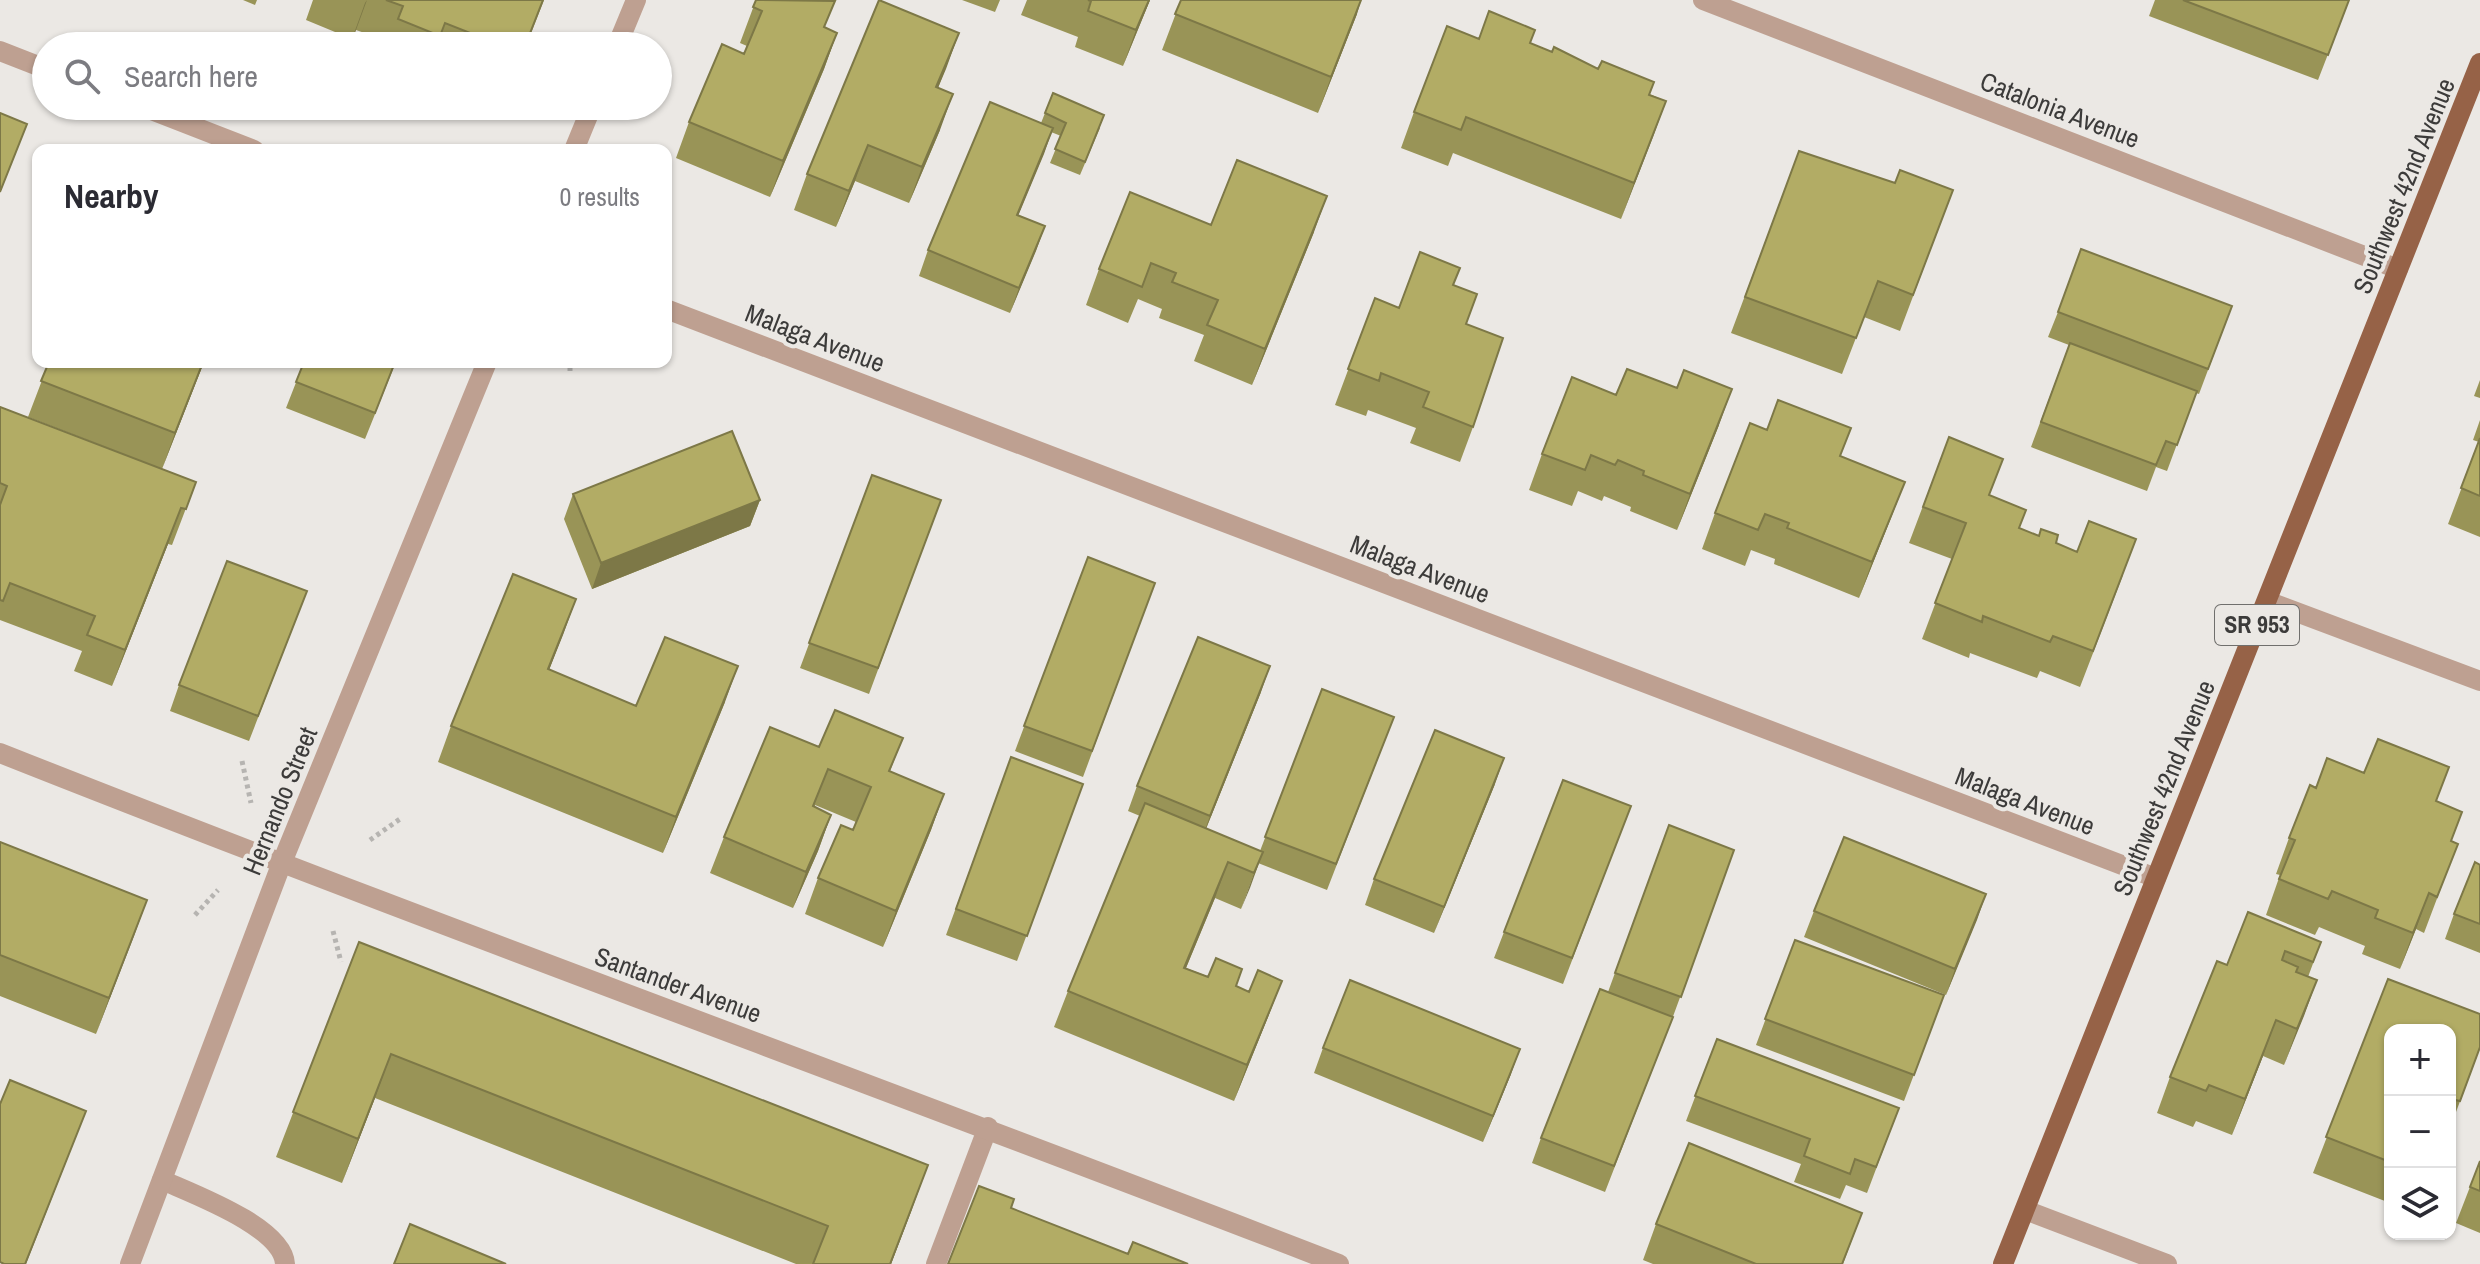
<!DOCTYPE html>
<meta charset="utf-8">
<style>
body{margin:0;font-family:"Archivo Narrow",sans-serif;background:#f7f7f7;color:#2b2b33}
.controls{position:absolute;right:24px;bottom:24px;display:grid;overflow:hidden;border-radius:16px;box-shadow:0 2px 6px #0004}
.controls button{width:72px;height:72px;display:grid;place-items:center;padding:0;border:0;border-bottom:2px solid #e1e1e2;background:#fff;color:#2b2b33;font:40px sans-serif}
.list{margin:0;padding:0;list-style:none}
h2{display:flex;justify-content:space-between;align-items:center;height:104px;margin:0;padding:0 32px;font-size:34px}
h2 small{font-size:26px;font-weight:400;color:#7c7c81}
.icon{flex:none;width:44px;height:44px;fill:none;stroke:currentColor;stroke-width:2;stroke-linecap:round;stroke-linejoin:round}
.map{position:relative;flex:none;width:2480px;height:1264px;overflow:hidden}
.search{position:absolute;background:#fff;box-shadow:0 2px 6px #0004;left:32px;top:32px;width:640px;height:88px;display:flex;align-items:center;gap:20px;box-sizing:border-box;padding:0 28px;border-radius:44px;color:#7c7c81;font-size:30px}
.panel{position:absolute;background:#fff;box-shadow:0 2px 6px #0004;left:32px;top:144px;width:640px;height:224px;border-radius:16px}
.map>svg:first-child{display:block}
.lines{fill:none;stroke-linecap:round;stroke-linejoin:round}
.path{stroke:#b6b4b1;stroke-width:5;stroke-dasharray:4 4;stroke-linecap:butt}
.service{stroke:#bea091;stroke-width:20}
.minor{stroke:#bea091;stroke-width:20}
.primary{stroke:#966247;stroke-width:20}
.wall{fill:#999457}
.shaded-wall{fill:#7d7847}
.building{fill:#b2ac65;stroke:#7d7847;stroke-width:2}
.labels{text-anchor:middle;stroke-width:8;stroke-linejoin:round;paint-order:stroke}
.shield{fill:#ebe8e4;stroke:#706f6d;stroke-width:2}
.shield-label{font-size:24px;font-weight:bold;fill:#3c3b3a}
.street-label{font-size:26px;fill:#3c3b3a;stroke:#ebe8e4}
</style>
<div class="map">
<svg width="2480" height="1264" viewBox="0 0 2480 1264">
<rect width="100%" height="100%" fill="#ebe8e4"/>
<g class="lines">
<path class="path" d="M 504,150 L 504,146
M 570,371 L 570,362
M 242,761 L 251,803
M 370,840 L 400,819
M 195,915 L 218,890
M 333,931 L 341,962"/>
<path class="service" d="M 162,1180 C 193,1194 283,1227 285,1264
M 936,1264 L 988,1127"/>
<path class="minor" d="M 1703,0 L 2398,269
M 617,46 L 636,0
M 0,51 L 46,69
M 141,106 L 254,150
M 574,150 L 592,106
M 666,309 L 2156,878
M 2267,601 L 2480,681
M 0,753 C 444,929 893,1091 1339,1264
M 2025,1210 L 2167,1264
M 130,1264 L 281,865 L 487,362"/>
<path class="primary" d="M 2003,1264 L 2480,63"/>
</g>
<path class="wall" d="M 243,0 L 257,0 L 255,5 Z
M 313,0 L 544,0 L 526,46 L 388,46 L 390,42 L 356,30 L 352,39 L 306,20 Z
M 756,0 L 837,33 L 824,69 L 770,197 L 676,158 L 689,122 L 744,54 L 747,46 L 740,43 Z
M 962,0 L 1000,0 L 995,12 Z
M 1027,0 L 1150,0 L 1123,66 L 1075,47 L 1078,37 L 1021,15 Z
M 1181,0 L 1357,14 L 1318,113 L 1162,50 Z
M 2155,0 L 2349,0 L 2318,80 L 2149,16 Z
M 959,33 L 938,88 L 940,130 L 909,203 L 855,181 L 836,227 L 794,210 L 807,174 Z
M 1479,39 L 1530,43 L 1666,101 L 1621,219 L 1453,153 L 1448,166 L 1401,148 L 1414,112 Z
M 1053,93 L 1100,128 L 1080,175 L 1050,163 L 1061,136 L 1051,132 L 1018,215 L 1045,226 L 1010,313 L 919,276 L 928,250 L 1041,123 Z
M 1799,151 L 1895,183 L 1953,190 L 1900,331 L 1864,317 L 1842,374 L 1731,333 Z
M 1211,225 L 1314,232 L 1252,385 L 1194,361 L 1204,335 L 1159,318 L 1162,309 L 1138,299 L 1128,323 L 1086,305 L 1099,269 Z
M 1453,285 L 1466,324 L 1473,427 L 1460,462 L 1410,443 L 1416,428 L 1368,410 L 1366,416 L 1335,405 L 1375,298 L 1399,308 Z
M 2232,306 L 2199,394 L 2196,393 L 2167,471 L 2156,467 L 2147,491 L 2031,447 L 2069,345 L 2048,337 L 2058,312 Z
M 49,362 L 204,362 L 162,469 L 28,417 Z
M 304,362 L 396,362 L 365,439 L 286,408 Z
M 2480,380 L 2480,398 L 2474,396 Z
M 1616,395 L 1719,425 L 1677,530 L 1630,511 L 1631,507 L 1604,496 L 1602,501 L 1578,491 L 1572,506 L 1529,490 L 1542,454 Z
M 0,407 L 196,482 L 172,545 L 168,544 L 112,686 L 74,671 L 82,651 L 0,620 Z
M 2480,420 L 2480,537 L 2448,524 L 2479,442 L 2473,440 Z
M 1949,437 L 1990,496 L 2019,528 L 2056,543 L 2123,575 L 2080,687 L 2040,671 L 2037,678 L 1970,653 L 1969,658 L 1922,639 L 1952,559 L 1909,543 Z
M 1841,457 L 1905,482 L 1859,598 L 1774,564 L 1775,559 L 1751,550 L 1745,566 L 1702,549 L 1715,513 Z
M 872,475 L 941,500 L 869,694 L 800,668 Z
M 573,494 L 760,500 L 750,526 L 592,589 L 564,519 Z
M 1088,557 L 1155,583 L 1083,777 L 1015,751 Z
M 576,599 L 549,670 L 636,706 L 725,702 L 663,853 L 438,762 L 451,726 Z
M 297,617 L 249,741 L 170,711 L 179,685 Z
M 1322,689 L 1384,743 L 1327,890 L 1258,863 L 1241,909 L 1215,898 L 1186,968 L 1249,992 L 1282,981 L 1268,1017 L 1234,1101 L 1054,1027 L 1068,991 L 1140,816 L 1128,811 L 1137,786 L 1261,692 L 1206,829 L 1260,851 Z
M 903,738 L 890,771 L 944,794 L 931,830 L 883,947 L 805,914 L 818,878 L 853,830 L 856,822 L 815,805 L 815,807 L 831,815 L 818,851 L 793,908 L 710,873 L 724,837 L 819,747 Z
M 1011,757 L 1083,784 L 1017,961 L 946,935 Z
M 1495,784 L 1434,933 L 1365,905 L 1374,879 Z
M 2316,788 L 2436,801 L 2451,841 L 2444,880 L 2424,933 L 2416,929 L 2400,969 L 2362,954 L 2365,946 L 2319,927 L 2315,935 L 2266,915 L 2280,875 L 2276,874 L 2289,838 Z
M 1669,825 L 1734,850 L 1671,1022 L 1605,1192 L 1532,1163 L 1541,1138 L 1608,992 Z
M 1621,832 L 1563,984 L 1494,958 L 1504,932 Z
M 0,842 L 147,900 L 96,1034 L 0,996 Z
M 2480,865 L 2480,953 L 2445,939 L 2454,914 Z
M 1986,894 L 1946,995 L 1804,937 L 1814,911 Z
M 1795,940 L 1944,995 L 1904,1101 L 1756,1045 Z
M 359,942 L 912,1209 L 891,1264 L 796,1264 L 375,1098 L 342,1183 L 276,1157 Z
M 2321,942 L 2308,977 L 2317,980 L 2284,1065 L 2263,1056 L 2232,1135 L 2196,1121 L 2193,1127 L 2157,1113 L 2170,1077 L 2227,965 Z
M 2388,979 L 2480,1014 L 2480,1048 L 2450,1128 L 2450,1030 L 2390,1030 L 2390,1203 L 2313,1173 Z
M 1717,1039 L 1899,1108 L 1867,1193 L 1846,1185 L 1840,1199 L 1794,1182 L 1801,1164 L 1686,1121 Z
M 1323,1048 L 1511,1074 L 1483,1142 L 1314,1073 Z
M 2480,1161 L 2480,1233 L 2456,1223 Z
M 1862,1213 L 1843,1264 L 1653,1264 L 1643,1260 L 1656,1224 Z"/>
<path class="shaded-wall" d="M 367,0 L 356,30 L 352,39 L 365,3 Z
M 1149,0 L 1150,0 L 1123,66 L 1136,30 Z
M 1361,0 L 1357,14 L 1318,113 L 1331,77 Z
M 837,33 L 824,69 L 770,197 L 783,161 Z
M 959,33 L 946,69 L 923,123 L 936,87 Z
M 953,94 L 940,130 L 909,203 L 922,167 Z
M 1666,101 L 1653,137 L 1621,219 L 1634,183 Z
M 1053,128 L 1044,154 L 1008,240 L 1017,215 Z
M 868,145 L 855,181 L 836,227 L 849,191 Z
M 1327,196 L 1314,232 L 1252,385 L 1265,349 Z
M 1045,226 L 1036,251 L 1010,313 L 1019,288 Z
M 203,362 L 204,362 L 162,469 L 175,433 Z
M 1732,389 L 1719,425 L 1677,530 L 1690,494 Z
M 1905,482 L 1891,518 L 1859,598 L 1872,562 Z
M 760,500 L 750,526 L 592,589 L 601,563 Z
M 181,508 L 168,544 L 112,686 L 125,650 Z
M 576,599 L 563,635 L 535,705 L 548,669 Z
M 738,666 L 725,702 L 663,853 L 676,817 Z
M 1270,666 L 1261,692 L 1201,841 L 1210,816 Z
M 1504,758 L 1495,784 L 1434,933 L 1444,907 Z
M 944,794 L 931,830 L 883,947 L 896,911 Z
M 831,815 L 818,851 L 793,908 L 806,872 Z
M 1263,852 L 1250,888 L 1241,909 L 1254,873 Z
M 1228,862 L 1215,898 L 1171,1004 L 1184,968 Z
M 2429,893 L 2416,929 L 2400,969 L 2413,933 Z
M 1986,894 L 1977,920 L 1946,995 L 1955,969 Z
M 147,900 L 134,936 L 96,1034 L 109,998 Z
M 2317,980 L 2304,1016 L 2284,1065 L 2297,1029 Z
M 1282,981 L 1268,1017 L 1234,1101 L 1247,1065 Z
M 2276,1020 L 2263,1056 L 2232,1135 L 2245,1099 Z
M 1520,1049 L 1511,1074 L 1483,1142 L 1493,1116 Z
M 391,1054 L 375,1098 L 342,1183 L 358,1139 Z
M 86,1111 L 26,1264 L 25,1264 Z
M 928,1165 L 912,1209 L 891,1264 L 890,1264 Z"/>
<path class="building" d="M 386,0 L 543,0 L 525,46 L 503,46 L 445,23 L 440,36 L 398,19 L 403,6 Z
M 756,0 L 835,1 L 824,27 L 837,33 L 783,161 L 689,122 L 722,44 L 744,54 L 762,11 L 753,7 Z
M 879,0 L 959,33 L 936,87 L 953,94 L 922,167 L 868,145 L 849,191 L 807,174 Z
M 1088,0 L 1149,0 L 1136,30 L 1088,11 L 1091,1 Z
M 1181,0 L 1361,0 L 1331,77 L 1175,14 Z
M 2183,0 L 2349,0 L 2328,55 Z
M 1489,11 L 1535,30 L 1530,43 L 1552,52 L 1554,47 L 1598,69 L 1602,61 L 1654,82 L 1649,95 L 1666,101 L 1634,183 L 1466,117 L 1461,130 L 1414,112 L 1447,26 L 1479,39 Z
M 1053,93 L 1104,115 L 1085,162 L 1055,149 L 1066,123 L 1045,113 Z
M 990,102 L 1053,128 L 1017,215 L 1045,226 L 1019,288 L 928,250 Z
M 0,113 L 27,124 L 0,192 Z
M 1799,151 L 1895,183 L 1900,170 L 1953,190 L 1913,295 L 1878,281 L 1856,338 L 1745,297 Z
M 1237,160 L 1327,196 L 1265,349 L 1207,325 L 1218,300 L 1172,282 L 1176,273 L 1151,263 L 1142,287 L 1099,269 L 1130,192 L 1211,225 Z
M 2081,249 L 2232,306 L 2208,369 L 2058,312 Z
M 1420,252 L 1460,268 L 1453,285 L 1477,294 L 1466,324 L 1503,338 L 1473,427 L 1423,407 L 1429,392 L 1381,373 L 1379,381 L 1348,369 L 1375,298 L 1399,308 Z
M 2070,343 L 2197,391 L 2177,445 L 2166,441 L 2156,465 L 2041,422 Z
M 49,362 L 203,362 L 175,433 L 41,381 Z
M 304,362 L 395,362 L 375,413 L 296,382 Z
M 1627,369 L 1677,388 L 1684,370 L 1732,389 L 1690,494 L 1643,475 L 1644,471 L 1618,460 L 1615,465 L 1591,455 L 1585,470 L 1542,454 L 1572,377 L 1616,395 Z
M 1778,400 L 1851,428 L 1840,456 L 1905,482 L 1872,562 L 1787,528 L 1789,523 L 1765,514 L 1758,530 L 1715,513 L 1750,423 L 1767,430 Z
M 0,407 L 196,482 L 186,509 L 181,508 L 125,650 L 87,635 L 95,616 L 10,583 L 3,601 L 0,600 L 0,505 L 7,486 L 0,483 Z
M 732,431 L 760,500 L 601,563 L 573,494 Z
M 1949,437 L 2003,459 L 1989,495 L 2026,510 L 2019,528 L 2039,536 L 2041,529 L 2058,535 L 2056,543 L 2077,552 L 2089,521 L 2136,539 L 2093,651 L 2053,636 L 2050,642 L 1983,616 L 1982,622 L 1935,603 L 1966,523 L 1923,507 Z
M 2480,438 L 2480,496 L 2461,488 Z
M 872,475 L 941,500 L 878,668 L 809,643 Z
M 1088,557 L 1155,583 L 1092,751 L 1024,726 Z
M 227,561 L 307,591 L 258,716 L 179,685 Z
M 513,574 L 576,599 L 548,669 L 636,706 L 665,637 L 738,666 L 676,817 L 451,726 Z
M 1198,637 L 1270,666 L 1210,816 L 1137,786 Z
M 1322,689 L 1394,717 L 1336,864 L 1265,837 Z
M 835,710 L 903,738 L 889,771 L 944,794 L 896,911 L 818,878 L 841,825 L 853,830 L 871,787 L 828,769 L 813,806 L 831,815 L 806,872 L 724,837 L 770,727 L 819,747 Z
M 1435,730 L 1504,758 L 1444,907 L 1374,879 Z
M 2378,739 L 2449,767 L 2436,801 L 2462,812 L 2451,841 L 2458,844 L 2437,897 L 2429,893 L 2413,933 L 2375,918 L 2378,910 L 2332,891 L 2328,899 L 2279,879 L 2295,840 L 2289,838 L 2310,785 L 2316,788 L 2327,758 L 2364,773 Z
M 1011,757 L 1083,784 L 1027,936 L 956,909 Z
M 1563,780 L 1631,806 L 1572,958 L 1504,932 Z
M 1145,803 L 1263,852 L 1254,873 L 1228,862 L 1184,968 L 1208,977 L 1216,958 L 1242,969 L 1236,986 L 1249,992 L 1258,970 L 1282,981 L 1247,1065 L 1068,991 Z
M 1669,825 L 1734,850 L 1681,997 L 1615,973 Z
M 1844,837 L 1986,894 L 1955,969 L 1814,911 Z
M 0,842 L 147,900 L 109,998 L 0,955 Z
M 2475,862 L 2480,865 L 2480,924 L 2454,914 Z
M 2248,912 L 2321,942 L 2313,962 L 2285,951 L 2282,960 L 2298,967 L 2296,972 L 2317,980 L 2297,1029 L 2276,1020 L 2245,1099 L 2209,1085 L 2206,1091 L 2170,1077 L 2217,961 L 2227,965 Z
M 1795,940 L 1944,995 L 1914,1075 L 1765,1019 Z
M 359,942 L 928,1165 L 890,1264 L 813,1264 L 828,1226 L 391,1054 L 358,1139 L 293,1112 Z
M 2388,979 L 2480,1014 L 2480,1047 L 2460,1101 L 2455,1100 L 2452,1109 L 2450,1108 L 2450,1030 L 2390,1030 L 2390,1162 L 2326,1137 Z
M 1350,980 L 1520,1049 L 1493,1116 L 1323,1048 Z
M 1600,989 L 1673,1017 L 1614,1166 L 1541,1138 Z
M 1717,1039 L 1899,1108 L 1876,1167 L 1855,1159 L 1850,1174 L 1804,1156 L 1810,1139 L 1695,1096 Z
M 10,1080 L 86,1111 L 25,1264 L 4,1264 L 0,1262 L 0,1104 Z
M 1689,1143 L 1862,1213 L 1842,1264 L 1756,1264 L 1656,1224 Z
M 2480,1161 L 2480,1191 L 2470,1187 Z
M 979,1186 L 1014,1199 L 1011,1208 L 1128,1254 L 1133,1242 L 1188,1264 L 948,1264 Z
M 410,1224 L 506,1264 L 394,1264 Z"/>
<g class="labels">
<rect class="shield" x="2215" y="605" width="84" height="40" rx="6"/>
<g class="shield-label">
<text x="2257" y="633">SR 953</text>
</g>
<g class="street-label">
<text transform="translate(2060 110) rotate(21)" y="9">Catalonia Avenue</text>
<text transform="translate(2404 186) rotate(-68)" y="9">Southwest 42nd Avenue</text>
<text transform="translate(815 338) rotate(21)" y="9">Malaga Avenue</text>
<text transform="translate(1420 569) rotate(21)" y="9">Malaga Avenue</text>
<text transform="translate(2164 788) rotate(-68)" y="9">Southwest 42nd Avenue</text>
<text transform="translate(280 801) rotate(-68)" y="9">Hernando Street</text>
<text transform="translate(2025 801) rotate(21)" y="9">Malaga Avenue</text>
<text transform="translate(678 985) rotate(20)" y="9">Santander Avenue</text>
</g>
</g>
</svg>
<div class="controls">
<button>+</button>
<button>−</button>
<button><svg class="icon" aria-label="layers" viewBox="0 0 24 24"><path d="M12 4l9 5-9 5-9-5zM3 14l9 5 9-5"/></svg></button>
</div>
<div class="search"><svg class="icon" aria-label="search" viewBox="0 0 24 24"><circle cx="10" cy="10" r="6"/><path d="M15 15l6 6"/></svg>Search here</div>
<section class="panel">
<h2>Nearby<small>0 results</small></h2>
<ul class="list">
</ul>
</section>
</div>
